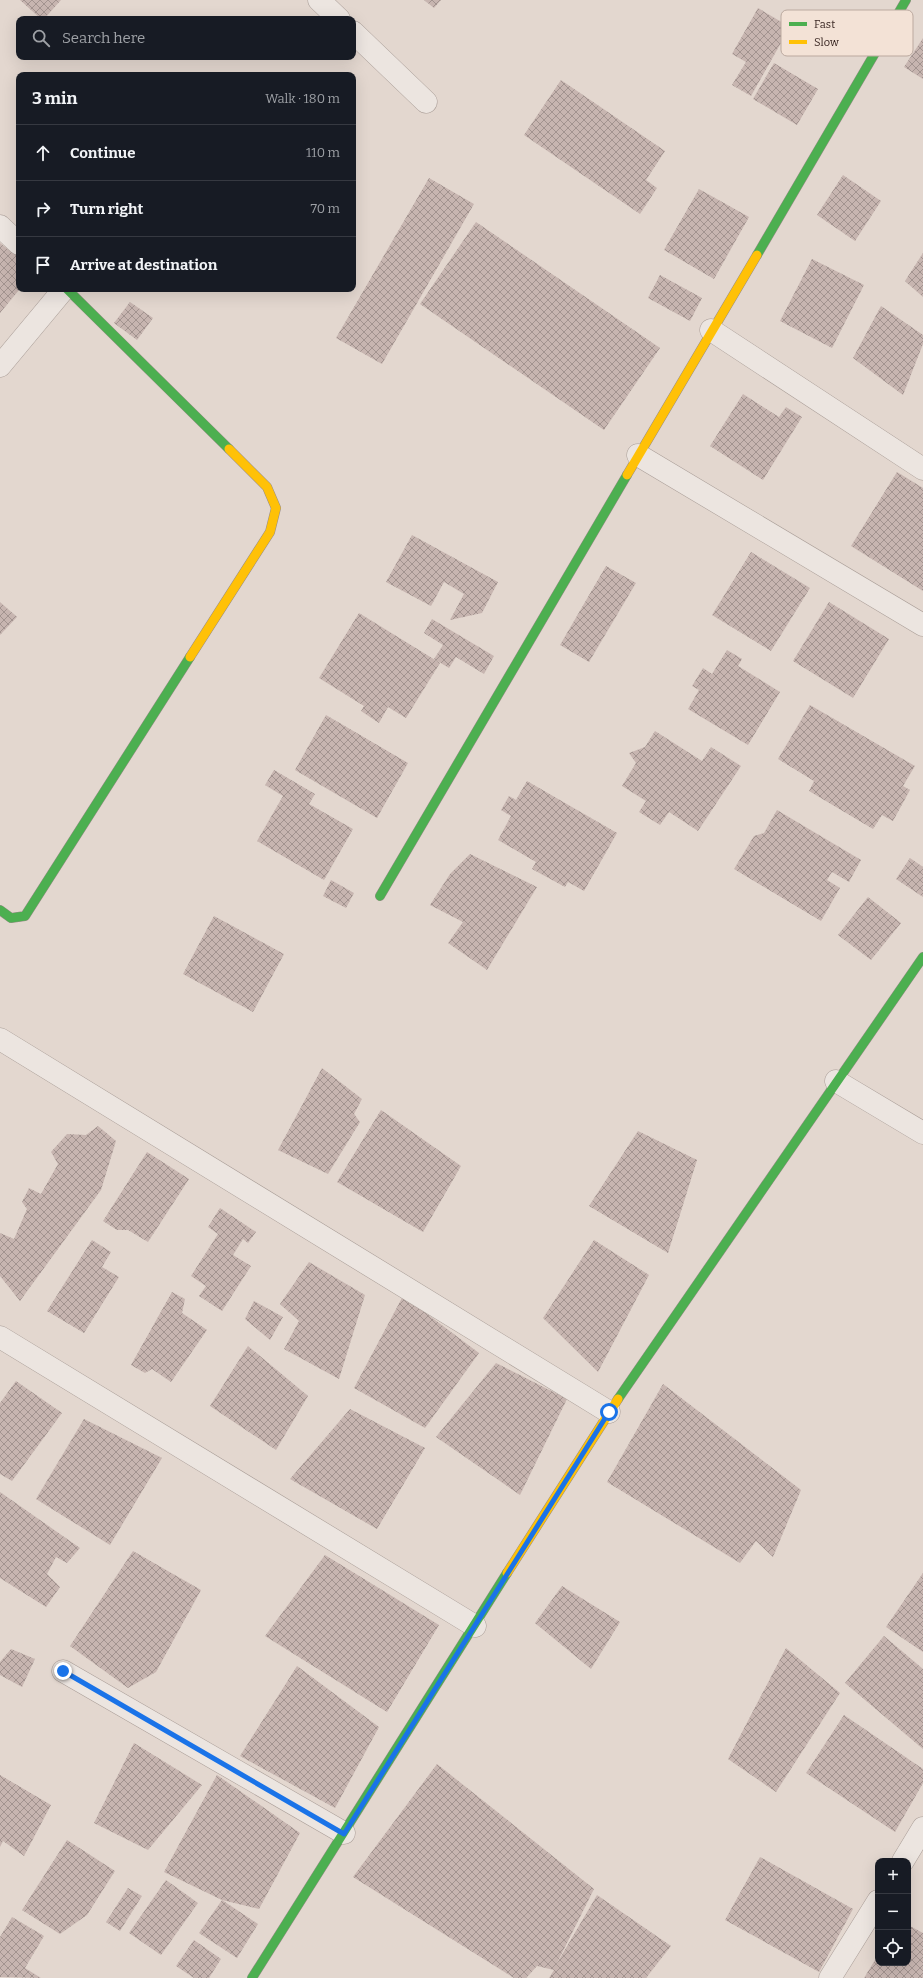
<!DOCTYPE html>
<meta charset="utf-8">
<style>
body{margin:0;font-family:Bitter,serif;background:#20242c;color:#f1f3f6}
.controls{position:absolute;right:12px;bottom:12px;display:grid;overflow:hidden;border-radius:8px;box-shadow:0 4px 16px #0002}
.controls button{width:36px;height:36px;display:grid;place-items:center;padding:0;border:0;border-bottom:1px solid #363941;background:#171b24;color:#f1f3f6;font:20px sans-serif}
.stop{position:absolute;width:12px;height:12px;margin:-9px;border:3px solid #1a73e8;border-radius:50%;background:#fff}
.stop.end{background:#1a73e8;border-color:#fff;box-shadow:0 1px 4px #0008}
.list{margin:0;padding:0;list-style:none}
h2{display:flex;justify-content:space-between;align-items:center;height:52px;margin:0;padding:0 16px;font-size:17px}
h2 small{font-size:13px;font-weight:400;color:#9ea1a6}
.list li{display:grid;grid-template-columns:26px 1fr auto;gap:12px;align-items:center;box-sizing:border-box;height:56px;padding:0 16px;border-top:1px solid #363941}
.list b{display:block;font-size:15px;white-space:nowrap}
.list em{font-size:13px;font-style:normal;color:#9ea1a6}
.icon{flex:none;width:22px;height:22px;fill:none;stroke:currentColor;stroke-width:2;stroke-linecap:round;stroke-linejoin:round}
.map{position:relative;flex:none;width:923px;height:1978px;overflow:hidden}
.search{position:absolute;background:#171b24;box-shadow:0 4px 16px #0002;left:16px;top:16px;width:340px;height:44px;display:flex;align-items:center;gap:10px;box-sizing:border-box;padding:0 14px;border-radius:8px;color:#9ea1a6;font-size:15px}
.panel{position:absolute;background:#171b24;box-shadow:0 4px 16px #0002;left:16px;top:72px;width:340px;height:220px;border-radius:8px}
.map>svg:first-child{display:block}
.building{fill:url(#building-cross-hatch)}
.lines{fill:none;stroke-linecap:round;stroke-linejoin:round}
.street-casing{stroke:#a99d97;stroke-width:23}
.fast-casing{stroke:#988d88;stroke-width:10}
.slow-casing{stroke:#988d88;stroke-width:10}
.street{stroke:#ece5e0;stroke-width:22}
.fast{stroke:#4caf50;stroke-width:9}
.slow{stroke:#ffc107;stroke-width:9}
.route{stroke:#1a73e8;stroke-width:5}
.key{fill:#f3e2d6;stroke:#bba99f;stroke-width:1}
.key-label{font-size:11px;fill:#372420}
</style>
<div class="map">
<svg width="923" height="1978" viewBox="0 0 923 1978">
<defs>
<pattern id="building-cross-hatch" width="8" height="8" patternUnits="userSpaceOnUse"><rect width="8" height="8" fill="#c7b5b0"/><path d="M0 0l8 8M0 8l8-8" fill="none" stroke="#a2938f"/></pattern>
</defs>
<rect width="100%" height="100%" fill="#e3d7cf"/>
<path class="building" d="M 20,0 L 61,0 L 44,19 L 41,19 Z
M 424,0 L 441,0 L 434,8 Z
M 758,8 L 790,27 L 751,96 L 732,85 L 746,62 L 732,54 Z
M 923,38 L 923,79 L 904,67 Z
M 774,63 L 818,89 L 797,125 L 753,99 Z
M 561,80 L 665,151 L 646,180 L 657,188 L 640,214 L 524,135 Z
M 843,175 L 881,201 L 855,241 L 817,215 Z
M 429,178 L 474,204 L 382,364 L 336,338 Z
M 699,189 L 749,217 L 714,279 L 664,250 Z
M 476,222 L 660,348 L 604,430 L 420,304 Z
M 0,243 L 19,258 L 19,290 L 0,313 Z
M 923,253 L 923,297 L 905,281 Z
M 812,259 L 864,285 L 832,348 L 780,321 Z
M 660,275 L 702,298 L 690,321 L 648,298 Z
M 130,302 L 153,318 L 137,340 L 114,323 Z
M 881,306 L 923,335 L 923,344 L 903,395 L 853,358 Z
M 743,394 L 779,417 L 786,407 L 802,417 L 763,480 L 710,446 Z
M 897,472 L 923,488 L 923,591 L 851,546 Z
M 412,535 L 498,582 L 482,613 L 450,620 L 464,594 L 444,582 L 431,606 L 386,582 Z
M 751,552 L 810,588 L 771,651 L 712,615 Z
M 606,566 L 636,583 L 589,662 L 560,645 Z
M 0,602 L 17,617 L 0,635 Z
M 829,602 L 889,639 L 853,698 L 793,661 Z
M 359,613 L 440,663 L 406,718 L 388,707 L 379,723 L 361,711 L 364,706 L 319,678 Z
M 432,619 L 494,656 L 484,674 L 456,657 L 449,668 L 434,659 L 443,645 L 424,633 Z
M 727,650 L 742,659 L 738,666 L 780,692 L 748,745 L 688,709 L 699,690 L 692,686 L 703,668 L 712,674 Z
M 810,705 L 915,766 L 903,786 L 910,790 L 893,821 L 882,815 L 873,829 L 809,791 L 814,781 L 778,759 Z
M 326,715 L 408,763 L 377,818 L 295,770 Z
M 655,731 L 702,761 L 711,747 L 741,766 L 698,831 L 669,812 L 660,825 L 639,812 L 646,801 L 622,786 L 636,763 L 629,753 L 645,747 Z
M 274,770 L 315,794 L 309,804 L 353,829 L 324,880 L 257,841 L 283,796 L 265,785 Z
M 527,781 L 617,833 L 584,891 L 568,882 L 565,887 L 532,869 L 536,862 L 498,840 L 511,816 L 501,810 L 509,796 L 516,800 Z
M 777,810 L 861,860 L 849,882 L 832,872 L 827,880 L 840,888 L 821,921 L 734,869 L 754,836 L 764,833 Z
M 470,854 L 537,887 L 487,970 L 448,943 L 463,922 L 430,905 L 450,874 Z
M 910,858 L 923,867 L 923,897 L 896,879 Z
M 331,880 L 354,893 L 346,908 L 323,896 Z
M 868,897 L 901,923 L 871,960 L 838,935 Z
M 214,916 L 284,954 L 253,1012 L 183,974 Z
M 322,1068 L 362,1099 L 354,1114 L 360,1122 L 328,1174 L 278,1150 Z
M 381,1110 L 461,1166 L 423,1232 L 337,1182 Z
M 98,1126 L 116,1141 L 101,1190 L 20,1301 L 0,1276 L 0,1233 L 14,1239 L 27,1209 L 22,1202 L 29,1188 L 41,1194 L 58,1164 L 51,1152 L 67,1134 L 86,1135 Z
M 638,1131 L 697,1160 L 668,1253 L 589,1206 Z
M 147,1152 L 189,1179 L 148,1242 L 128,1230 L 117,1230 L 103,1221 Z
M 220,1208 L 256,1232 L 248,1243 L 243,1239 L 233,1255 L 251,1266 L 222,1311 L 199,1296 L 206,1286 L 191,1276 L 218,1234 L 208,1227 Z
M 92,1240 L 111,1252 L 102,1267 L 119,1277 L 84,1333 L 47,1311 Z
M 594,1240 L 649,1275 L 598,1372 L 543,1318 Z
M 309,1262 L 365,1295 L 339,1379 L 284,1349 L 299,1321 L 280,1304 Z
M 172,1292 L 185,1299 L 182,1313 L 207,1330 L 171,1382 L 152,1369 L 145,1373 L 131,1365 Z
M 403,1296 L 479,1353 L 425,1428 L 354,1388 Z
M 254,1301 L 283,1317 L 270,1340 L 245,1319 Z
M 248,1346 L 308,1396 L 276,1450 L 210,1406 Z
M 496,1363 L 567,1399 L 520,1495 L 436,1437 Z
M 16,1381 L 62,1413 L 12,1481 L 0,1474 L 0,1403 Z
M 663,1384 L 801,1490 L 773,1557 L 756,1541 L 740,1563 L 607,1482 Z
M 350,1409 L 425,1448 L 377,1529 L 290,1479 Z
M 84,1419 L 162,1458 L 110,1545 L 36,1499 Z
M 0,1492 L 80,1548 L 67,1563 L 56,1557 L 47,1574 L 60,1587 L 46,1607 L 0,1578 Z
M 133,1551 L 201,1590 L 156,1672 L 128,1688 L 70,1646 Z
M 325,1555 L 439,1625 L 387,1712 L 265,1636 Z
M 923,1573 L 923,1652 L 886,1627 Z
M 562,1586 L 620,1622 L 591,1669 L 535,1623 Z
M 884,1636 L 923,1669 L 923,1749 L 845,1683 Z
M 786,1648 L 840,1693 L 776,1792 L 728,1759 Z
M 11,1649 L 35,1659 L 22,1687 L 0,1675 L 0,1662 Z
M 297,1666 L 379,1727 L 335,1808 L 240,1756 Z
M 844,1715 L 923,1769 L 923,1783 L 895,1832 L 806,1773 Z
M 134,1743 L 202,1785 L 148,1850 L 94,1823 Z
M 437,1764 L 594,1889 L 556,1965 L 597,1895 L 671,1946 L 646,1978 L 549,1978 L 554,1970 L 537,1966 L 526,1978 L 514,1978 L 353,1877 Z
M 0,1775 L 51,1805 L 24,1856 L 3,1841 L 0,1847 Z
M 217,1775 L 300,1833 L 259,1909 L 222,1900 L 164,1872 Z
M 67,1840 L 115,1871 L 87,1915 L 60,1934 L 22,1910 Z
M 760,1857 L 853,1909 L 819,1972 L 725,1920 Z
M 166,1880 L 198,1903 L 161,1955 L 129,1933 Z
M 128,1888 L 142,1896 L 120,1931 L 106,1922 Z
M 222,1900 L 258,1924 L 237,1958 L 199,1933 Z
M 12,1917 L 44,1936 L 25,1968 L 41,1978 L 0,1977 L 0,1937 Z
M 908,1925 L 923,1933 L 923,1978 L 864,1978 L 878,1955 L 878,1963 L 908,1963 Z
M 194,1940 L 221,1959 L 209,1978 L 194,1978 L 176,1966 Z"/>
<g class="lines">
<g class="street-casing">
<path id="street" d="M 319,0 L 339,19
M 353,32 L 426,102
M 0,226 L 19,244
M 711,330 L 923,469
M 0,366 L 64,289
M 638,455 L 923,625
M 0,1039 L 609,1412
M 836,1081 L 923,1133
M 0,1337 L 475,1626
M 63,1671 L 344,1833
M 903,1861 L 923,1828
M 830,1978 L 878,1901"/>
</g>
<g class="fast-casing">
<path id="fast" d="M 757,255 L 906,0
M 67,289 L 229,449
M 380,896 L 627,475
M 0,910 L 11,918 L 25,916 L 190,657
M 618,1399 L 923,957
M 252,1978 L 507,1573"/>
</g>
<g class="slow-casing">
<path id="slow" d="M 627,475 L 757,255
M 190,657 L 270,532 L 276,508 L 267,487 L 229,449
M 507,1573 L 618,1399"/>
</g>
<use href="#street" class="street"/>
<use href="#fast" class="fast"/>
<use href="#slow" class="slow"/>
</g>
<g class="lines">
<path class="route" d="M 63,1671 L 344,1834 L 609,1412"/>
</g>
<rect x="781" y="10" width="132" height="46" rx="6" class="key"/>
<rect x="789" y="22" width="18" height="4" fill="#4caf50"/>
<rect x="789" y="40" width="18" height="4" fill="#ffc107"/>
<g class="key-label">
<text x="814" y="28">Fast</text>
<text x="814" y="46">Slow</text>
</g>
</svg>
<div class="controls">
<button>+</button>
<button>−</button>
<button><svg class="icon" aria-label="locate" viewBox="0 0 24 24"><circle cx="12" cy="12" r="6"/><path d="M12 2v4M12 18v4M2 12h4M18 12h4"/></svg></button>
</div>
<div class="stop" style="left:609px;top:1412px"></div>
<div class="stop end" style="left:63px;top:1671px"></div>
<div class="search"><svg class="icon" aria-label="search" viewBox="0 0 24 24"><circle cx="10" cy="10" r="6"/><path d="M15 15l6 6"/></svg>Search here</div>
<section class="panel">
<h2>3 min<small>Walk · 180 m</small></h2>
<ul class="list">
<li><svg class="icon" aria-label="ahead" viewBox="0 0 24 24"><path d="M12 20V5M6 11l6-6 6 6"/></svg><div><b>Continue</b></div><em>110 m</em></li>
<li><svg class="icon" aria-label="right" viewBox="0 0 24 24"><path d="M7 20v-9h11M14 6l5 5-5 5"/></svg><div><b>Turn right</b></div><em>70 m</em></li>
<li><svg class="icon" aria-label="arrive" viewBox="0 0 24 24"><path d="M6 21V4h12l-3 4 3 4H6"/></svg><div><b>Arrive at destination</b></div></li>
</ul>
</section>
</div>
